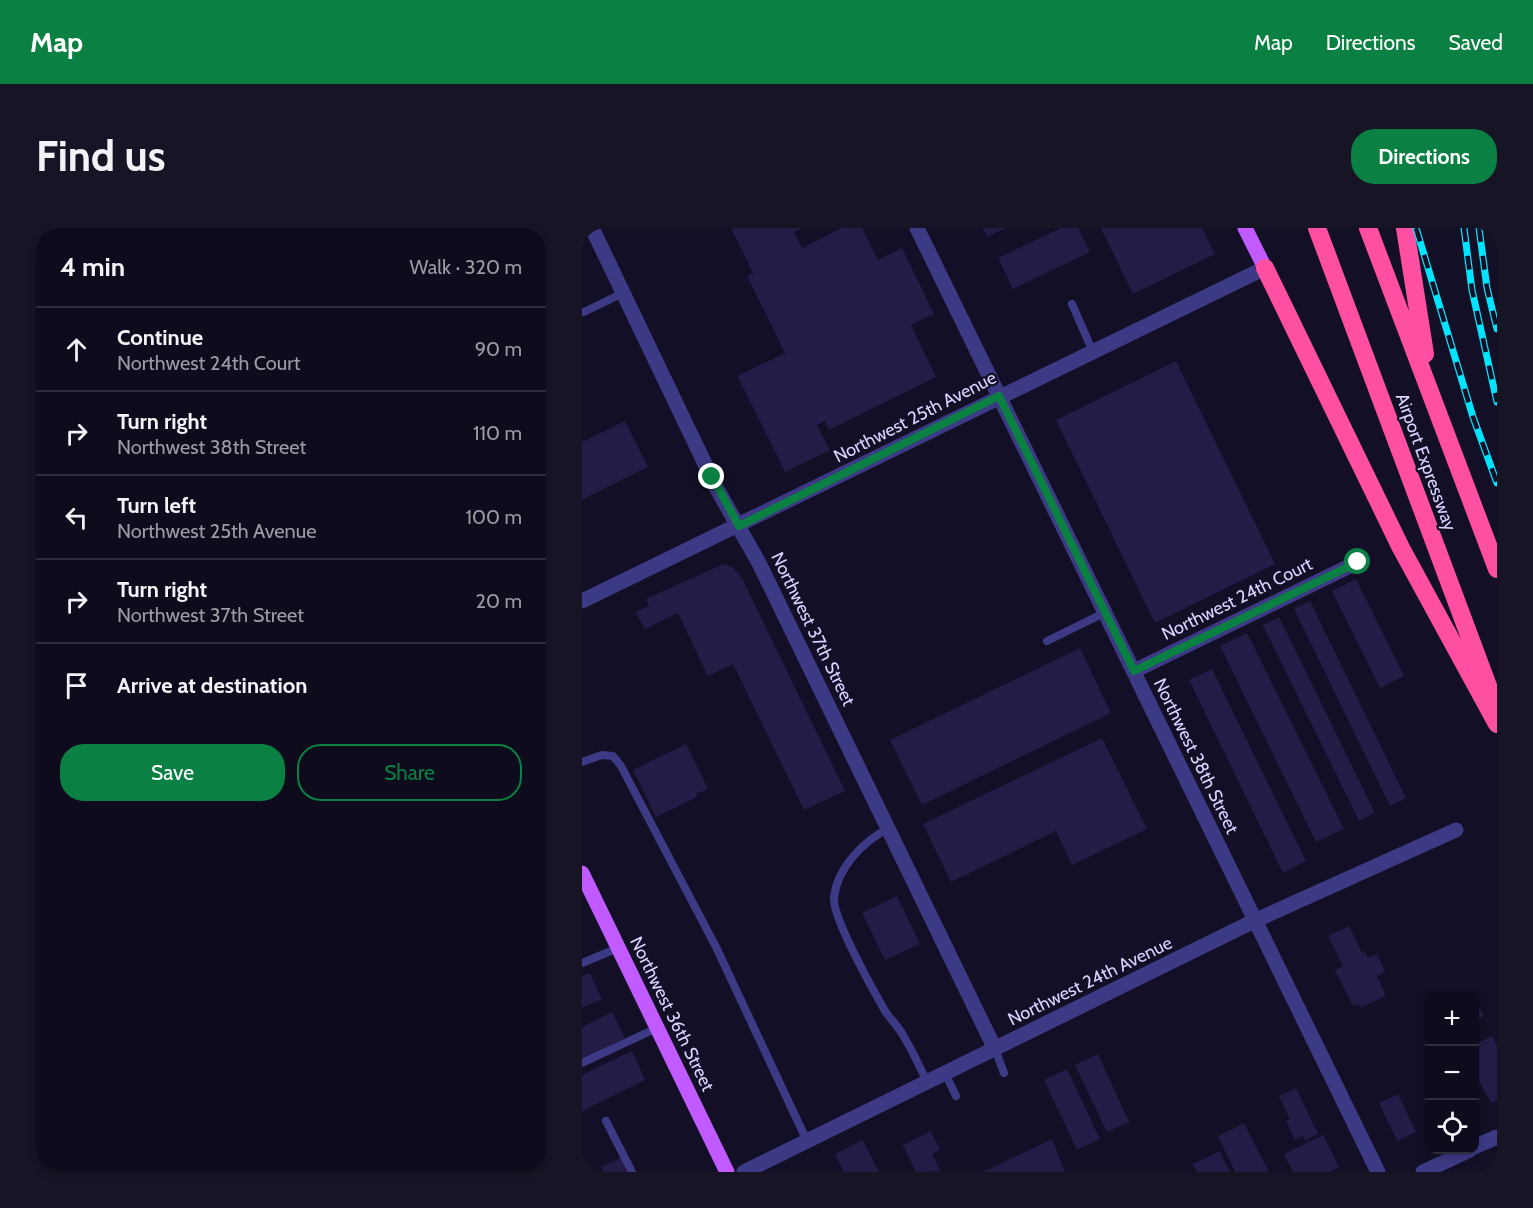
<!DOCTYPE html>
<meta charset="utf-8">
<style>
body{margin:0;font-family:Cabin,sans-serif;background:#171425;color:#f1f3f6}
.controls{position:absolute;right:18px;bottom:18px;display:grid;overflow:hidden;border-radius:12px;box-shadow:0 3px 9px #0003}
.controls button{width:54px;height:54px;display:grid;place-items:center;padding:0;border:0;border-bottom:2px solid #2e2b3b;background:#0e0b1c;color:#f1f3f6;font:30px sans-serif}
.stop{position:absolute;width:18px;height:18px;margin:-14px;border:4px solid #0b8043;border-radius:50%;background:#fff}
.stop.end{background:#0b8043;border-color:#fff;box-shadow:0 2px 6px #0008}
.list{margin:0;padding:0;list-style:none}
h2{display:flex;justify-content:space-between;align-items:center;height:78px;margin:0;padding:0 24px;font-size:26px}
h2 small{font-size:20px;font-weight:400;color:#9b9ba3}
.list li{display:grid;grid-template-columns:39px 1fr auto;gap:18px;align-items:center;box-sizing:border-box;height:84px;padding:0 24px;border-top:2px solid #2e2b3b}
.list b{display:block;font-size:22px;white-space:nowrap}
.list p{margin:0;font-size:20px;white-space:nowrap;color:#9b9ba3}
.list em{font-size:20px;font-style:normal;color:#9b9ba3}
.actions{display:flex;gap:12px;padding:18px 24px}
.actions a{flex:1;padding:14px 0;border:2px solid #0b8043;border-radius:24px;text-align:center;font-size:21px;color:#0b8043}
.actions .main{background:#0b8043;color:#fff}
.icon{flex:none;width:33px;height:33px;fill:none;stroke:currentColor;stroke-width:2;stroke-linecap:round;stroke-linejoin:round}
.map{position:relative;flex:none;width:915px;height:944px;overflow:hidden;border-radius:24px}
header{display:flex;align-items:center;gap:36px;box-sizing:border-box;height:84px;padding:0 30px;background:#0b8043;color:#fff}
header strong{font-size:28px}
nav{display:flex;gap:33px;margin-inline-start:auto;font-size:21px}
.intro{display:flex;align-items:center;justify-content:space-between;box-sizing:border-box;height:144px;padding:0 36px}
h1{margin:0;font-size:42px}
.button{padding:15px 27px;border-radius:24px;background:#0b8043;color:#fff;font-size:21px;font-weight:700}
main{display:flex;gap:36px;padding:0 36px}
aside{flex:1;background:#0e0b1c;border-radius:24px;box-shadow:0 3px 9px #0003}
.map>svg:first-child{display:block}
.building{fill:#241b47}
.lines{fill:none;stroke-linecap:round;stroke-linejoin:round}
.lane{stroke:#3d3a85;stroke-width:8}
.street{stroke:#3d3a85;stroke-width:15}
.primary{stroke:#c25bff;stroke-width:15}
.highway{stroke:#ff4fa3;stroke-width:18}
.rail-casing{stroke:#00e5ff;stroke-width:7}
.rail{stroke:#130f26;stroke-width:4.5;stroke-dasharray:14;stroke-linecap:butt}
.route{stroke:#0b8043;stroke-width:8}
.labels{text-anchor:middle;stroke-width:4.5;stroke-linejoin:round;paint-order:stroke}
.street-label{font-size:18px;fill:#d9d4ff;stroke:#130f26}
</style>
<header>
<strong>Map</strong>
<nav><a>Map</a><a>Directions</a><a>Saved</a></nav>
</header>
<div class="intro"><h1>Find us</h1><a class="button">Directions</a></div>
<main>
<aside>
<h2>4 min<small>Walk · 320 m</small></h2>
<ul class="list">
<li><svg class="icon" aria-label="ahead" viewBox="0 0 24 24"><path d="M12 20V5M6 11l6-6 6 6"/></svg><div><b>Continue</b><p>Northwest 24th Court</p></div><em>90 m</em></li>
<li><svg class="icon" aria-label="right" viewBox="0 0 24 24"><path d="M7 20v-9h11M14 6l5 5-5 5"/></svg><div><b>Turn right</b><p>Northwest 38th Street</p></div><em>110 m</em></li>
<li><svg class="icon" aria-label="left" viewBox="0 0 24 24"><path d="M17 20v-9H6M10 6l-5 5 5 5"/></svg><div><b>Turn left</b><p>Northwest 25th Avenue</p></div><em>100 m</em></li>
<li><svg class="icon" aria-label="right" viewBox="0 0 24 24"><path d="M7 20v-9h11M14 6l5 5-5 5"/></svg><div><b>Turn right</b><p>Northwest 37th Street</p></div><em>20 m</em></li>
<li><svg class="icon" aria-label="arrive" viewBox="0 0 24 24"><path d="M6 21V4h12l-3 4 3 4H6"/></svg><div><b>Arrive at destination</b></div></li>
</ul>
<div class="actions"><a class="main">Save</a><a>Share</a></div>
</aside>
<div class="map">
<svg width="915" height="944" viewBox="0 0 915 944">
<rect width="100%" height="100%" fill="#130f26"/>
<path class="building" d="M 149,0 L 221,0 L 212,4 L 220,20 L 259,0 L 280,0 L 296,32 L 320,20 L 352,86 L 329,97 L 354,149 L 247,202 L 243,193 L 235,197 L 248,222 L 203,244 L 155,148 L 203,125 L 165,48 L 171,45 Z
M 401,0 L 424,0 L 405,9 Z
M 479,0 L 496,0 L 508,24 L 431,61 L 416,30 Z
M 519,0 L 620,0 L 633,26 L 551,66 Z
M 594,133 L 693,336 L 573,395 L 474,192 Z
M 43,193 L 66,239 L 0,272 L 0,214 Z
M 141,336 L 150,339 L 160,350 L 263,563 L 222,582 L 151,436 L 126,448 L 96,385 L 63,401 L 53,384 L 67,378 L 64,371 Z
M 774,351 L 822,448 L 798,460 L 750,363 Z
M 728,373 L 824,570 L 808,578 L 712,381 Z
M 697,389 L 793,585 L 777,593 L 681,397 Z
M 665,405 L 762,601 L 734,614 L 638,418 Z
M 498,420 L 529,485 L 340,577 L 308,512 Z
M 630,441 L 724,633 L 701,645 L 607,452 Z
M 520,510 L 565,601 L 490,637 L 474,603 L 369,654 L 341,596 Z
M 104,516 L 126,561 L 114,566 L 115,569 L 74,589 L 51,542 Z
M 315,668 L 338,716 L 303,732 L 280,685 Z
M 767,698 L 780,725 L 783,724 L 786,730 L 795,726 L 803,744 L 795,748 L 804,768 L 778,780 L 777,776 L 771,778 L 753,742 L 761,738 L 746,708 Z
M 8,745 L 20,771 L 0,780 L 0,748 Z
M 892,769 L 902,788 L 892,793 Z
M 30,784 L 43,810 L 0,831 L 0,799 Z
M 910,808 L 915,818 L 915,872 L 909,875 L 892,844 L 892,817 Z
M 50,823 L 63,852 L 0,883 L 0,847 Z
M 516,826 L 547,894 L 525,904 L 493,837 Z
M 485,841 L 518,911 L 495,922 L 462,852 Z
M 714,860 L 736,906 L 723,912 L 721,908 L 713,912 L 704,893 L 708,891 L 697,868 Z
M 816,866 L 834,904 L 815,913 L 797,875 Z
M 662,895 L 687,944 L 653,944 L 636,908 Z
M 349,903 L 358,922 L 350,926 L 359,943 L 334,944 L 321,917 Z
M 741,907 L 757,939 L 748,944 L 711,944 L 702,926 Z
M 470,911 L 483,944 L 401,944 Z
M 281,912 L 297,944 L 262,944 L 253,926 Z
M 638,923 L 648,944 L 615,944 L 611,936 Z
M 39,930 L 45,944 L 22,944 L 19,939 Z"/>
<g class="lines">
<path class="lane" d="M 490,76 L 511,124
M 2,84 L 41,65
M 465,413 L 522,385
M 0,534 L 20,527 L 31,528 L 39,538 L 134,719 L 225,913
M 307,600 C 282,613 255,639 252,670 C 250,689 292,764 303,783 C 309,792 317,799 322,809 C 331,824 338,839 345,854
M 0,735 L 36,720
M 413,821 L 422,845
M 0,835 L 75,800
M 363,845 L 374,868
M 24,893 L 50,944"/>
<path class="street" d="M 10,0 L 135,261 L 177,335 L 413,821
M 335,0 L 796,944
M 0,373 L 683,40
M 552,443 L 776,334
M 892,919 L 915,909
M 162,944 L 672,693 L 874,602
M 841,944 L 888,922"/>
<path class="primary" d="M 663,0 L 683,40
M 0,645 L 145,944"/>
<path class="highway" d="M 735,0 L 915,482
M 786,0 L 915,341
M 823,0 L 843,126
M 683,40 L 819,320 L 915,496"/>
<g class="rail-casing">
<path id="rail" d="M 834,0 L 891,189 L 915,255
M 882,0 L 890,62 L 915,174
M 897,0 L 905,60 L 915,101"/>
</g>
<use href="#rail" class="rail"/>
</g>
<g class="lines">
<path class="route" d="M 130,249 L 157,298 L 417,168 L 552,443 L 776,334"/>
</g>
<g class="labels">
<g class="street-label">
<text transform="translate(333 189) rotate(-27)" y="6">Northwest 25th Avenue</text>
<text transform="translate(844 234) rotate(70)" y="6">Airport Expressway</text>
<text transform="translate(655 371) rotate(-26)" y="6">Northwest 24th Court</text>
<text transform="translate(231 401) rotate(64)" y="6">Northwest 37th Street</text>
<text transform="translate(614 528) rotate(64)" y="6">Northwest 38th Street</text>
<text transform="translate(508 753) rotate(-26)" y="6">Northwest 24th Avenue</text>
<text transform="translate(90 786) rotate(64)" y="6">Northwest 36th Street</text>
</g>
</g>
</svg>
<div class="controls">
<button>+</button>
<button>−</button>
<button><svg class="icon" aria-label="locate" viewBox="0 0 24 24"><circle cx="12" cy="12" r="6"/><path d="M12 2v4M12 18v4M2 12h4M18 12h4"/></svg></button>
</div>
<div class="stop" style="left:776px;top:334px"></div>
<div class="stop end" style="left:130px;top:249px"></div>
</div>
</main>
